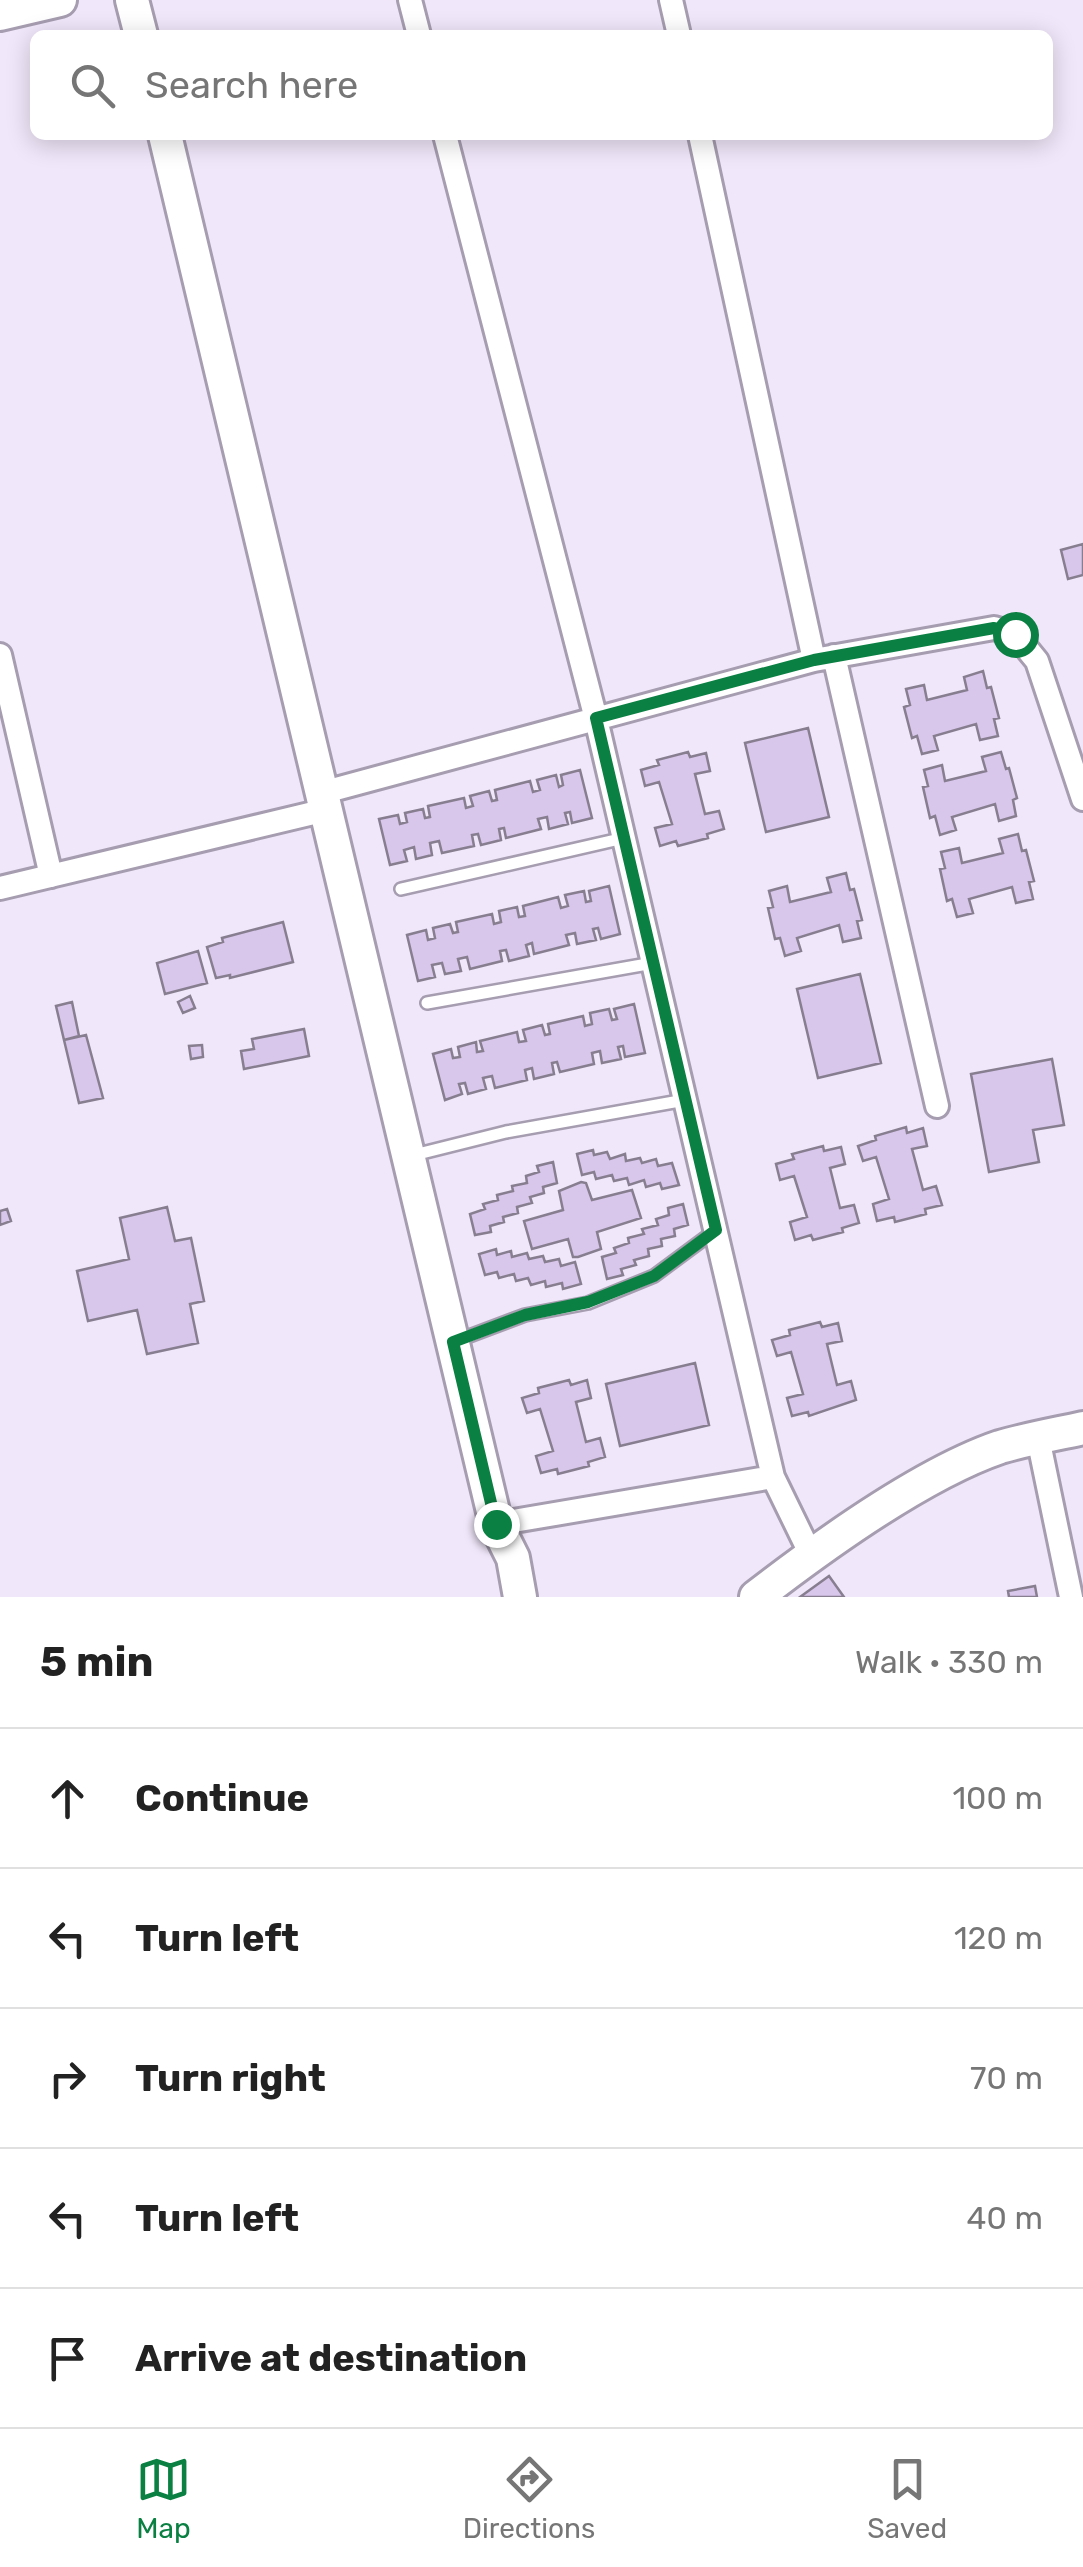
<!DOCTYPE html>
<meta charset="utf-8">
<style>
body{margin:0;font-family:Rubik,sans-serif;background:#f2f2f2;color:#222}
.stop{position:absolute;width:30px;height:30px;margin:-22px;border:8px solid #0b8043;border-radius:50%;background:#fff}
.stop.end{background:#0b8043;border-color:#fff;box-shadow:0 2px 10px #0008}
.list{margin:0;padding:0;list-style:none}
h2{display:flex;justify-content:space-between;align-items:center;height:130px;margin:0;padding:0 40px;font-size:42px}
h2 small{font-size:32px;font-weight:400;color:#767676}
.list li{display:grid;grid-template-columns:65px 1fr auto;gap:30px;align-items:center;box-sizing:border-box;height:140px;padding:0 40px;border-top:2px solid #e0e0e0}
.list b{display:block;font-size:38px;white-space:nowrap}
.list em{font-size:32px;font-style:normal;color:#767676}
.icon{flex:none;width:55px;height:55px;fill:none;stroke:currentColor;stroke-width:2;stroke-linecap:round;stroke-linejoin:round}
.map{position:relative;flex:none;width:1083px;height:1597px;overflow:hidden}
.search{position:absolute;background:#fff;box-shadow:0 5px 25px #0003;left:30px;right:30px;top:30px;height:110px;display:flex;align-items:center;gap:25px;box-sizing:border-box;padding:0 35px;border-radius:15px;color:#767676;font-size:38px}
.sheet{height:830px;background:#fff}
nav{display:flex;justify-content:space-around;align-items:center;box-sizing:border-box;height:140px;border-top:2px solid #e0e0e0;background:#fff;font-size:28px;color:#767676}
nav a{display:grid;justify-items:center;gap:5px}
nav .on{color:#0b8043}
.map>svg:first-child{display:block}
.building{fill:#d8c6eb;stroke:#877e90;stroke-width:2.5}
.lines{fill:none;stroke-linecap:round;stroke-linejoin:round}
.lane-casing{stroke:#a69db0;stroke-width:16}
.street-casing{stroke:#a69db0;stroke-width:28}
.secondary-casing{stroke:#a69db0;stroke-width:38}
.lane{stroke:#fff;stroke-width:11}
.street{stroke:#fff;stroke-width:22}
.secondary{stroke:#fff;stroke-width:32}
.route{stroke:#0b8043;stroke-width:12}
</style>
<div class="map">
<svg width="1083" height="1597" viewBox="0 0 1083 1597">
<rect width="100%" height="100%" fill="#f0e7fa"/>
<path class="building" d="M 1083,544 L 1083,575 L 1068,579 L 1061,550 Z
M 983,671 L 987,688 L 991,687 L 999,718 L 994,719 L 998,736 L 980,740 L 976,724 L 934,736 L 938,750 L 922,754 L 917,736 L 912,738 L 904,707 L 910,705 L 906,689 L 924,685 L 927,700 L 967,690 L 964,677 Z
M 808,728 L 829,817 L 766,832 L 745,743 Z
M 688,752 L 690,757 L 706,753 L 710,771 L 695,774 L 705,814 L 719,811 L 724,829 L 707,834 L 708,838 L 678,846 L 676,841 L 660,846 L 655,828 L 672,824 L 659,782 L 645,786 L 641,770 L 659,765 L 657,760 Z
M 1001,752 L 1006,769 L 1009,768 L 1017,798 L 1013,800 L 1016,816 L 999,821 L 995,804 L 952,817 L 956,830 L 940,835 L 935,816 L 930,818 L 923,787 L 928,786 L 924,770 L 942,765 L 945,781 L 986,771 L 982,757 Z
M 580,770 L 592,818 L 572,823 L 570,812 L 565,813 L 568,824 L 549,829 L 547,817 L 538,819 L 541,829 L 506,838 L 504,828 L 499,829 L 501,840 L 481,845 L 478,834 L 472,835 L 474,846 L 442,853 L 439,841 L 430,843 L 432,855 L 416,859 L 414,847 L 404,850 L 407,861 L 390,865 L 379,819 L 398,815 L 400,824 L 407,822 L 405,813 L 423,809 L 425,818 L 430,817 L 428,806 L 464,798 L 466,808 L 473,806 L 470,796 L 489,791 L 492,801 L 497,800 L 495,790 L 530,781 L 533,792 L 540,790 L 537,780 L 556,775 L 559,787 L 563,785 L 561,775 Z
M 1018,834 L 1022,851 L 1026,850 L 1034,881 L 1029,882 L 1033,899 L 1016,903 L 1012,887 L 969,899 L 973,913 L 957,917 L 952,899 L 947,901 L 940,869 L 945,868 L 941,852 L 959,848 L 962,863 L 1003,853 L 999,839 Z
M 846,873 L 850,890 L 854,889 L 862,920 L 857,921 L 861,938 L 843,942 L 839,925 L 797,938 L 801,951 L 785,956 L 780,938 L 775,939 L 768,908 L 773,907 L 769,891 L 787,886 L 790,902 L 831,892 L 827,878 Z
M 609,886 L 620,934 L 601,939 L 598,928 L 593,929 L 596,940 L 577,944 L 575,933 L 566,935 L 569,945 L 534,954 L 532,943 L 526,945 L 529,956 L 509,961 L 506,950 L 500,951 L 502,961 L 470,969 L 467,957 L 458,959 L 461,971 L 445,974 L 442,963 L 432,965 L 435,977 L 418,981 L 407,935 L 426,930 L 428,940 L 435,938 L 433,928 L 450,924 L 453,933 L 458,932 L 456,922 L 492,914 L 494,924 L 501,922 L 499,911 L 517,907 L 519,917 L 525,916 L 523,906 L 558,897 L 561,908 L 568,906 L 565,895 L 584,891 L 586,902 L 591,901 L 589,891 Z
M 283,922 L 293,962 L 230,978 L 230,975 L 216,978 L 207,947 L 223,942 L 222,938 Z
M 198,951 L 207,983 L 165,994 L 157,963 Z
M 860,974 L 881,1063 L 818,1078 L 797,989 Z
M 190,996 L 195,1008 L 183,1013 L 178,1002 Z
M 72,1002 L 79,1036 L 64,1040 L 56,1006 Z
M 634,1004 L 645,1053 L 625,1057 L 623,1046 L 618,1047 L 621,1059 L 602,1063 L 600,1051 L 592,1053 L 594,1064 L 560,1072 L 557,1062 L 552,1063 L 554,1074 L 534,1079 L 532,1068 L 525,1070 L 527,1080 L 495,1088 L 492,1076 L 483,1078 L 486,1089 L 468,1094 L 465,1083 L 459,1084 L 462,1094 L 445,1100 L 433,1054 L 451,1049 L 453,1058 L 460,1057 L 458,1047 L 476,1042 L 477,1052 L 483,1051 L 480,1041 L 517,1032 L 519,1042 L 526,1041 L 523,1030 L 542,1025 L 545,1035 L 550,1034 L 548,1024 L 583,1016 L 585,1026 L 592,1024 L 590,1013 L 609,1009 L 612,1020 L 617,1019 L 614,1009 Z
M 304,1029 L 309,1056 L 244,1069 L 241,1051 L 254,1049 L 252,1039 Z
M 86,1035 L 103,1098 L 79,1103 L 64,1040 Z
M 202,1045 L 203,1057 L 191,1059 L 189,1046 Z
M 1052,1059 L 1064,1125 L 1033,1130 L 1039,1162 L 989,1172 L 971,1074 Z
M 906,1127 L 907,1133 L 923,1128 L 927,1146 L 912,1149 L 923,1190 L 936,1186 L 942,1205 L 925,1209 L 926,1214 L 895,1222 L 894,1217 L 877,1221 L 873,1204 L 889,1199 L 876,1157 L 863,1161 L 858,1146 L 876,1140 L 875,1136 Z
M 823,1146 L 824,1151 L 841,1147 L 845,1164 L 830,1168 L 840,1208 L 854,1205 L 859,1223 L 842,1228 L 843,1232 L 813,1240 L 811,1235 L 795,1240 L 790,1222 L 807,1217 L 794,1176 L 780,1180 L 776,1164 L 794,1159 L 792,1154 Z
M 593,1150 L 594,1155 L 607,1152 L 610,1159 L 625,1154 L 626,1161 L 640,1158 L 642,1163 L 656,1159 L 658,1166 L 672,1163 L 679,1185 L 662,1189 L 660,1183 L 646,1187 L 644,1180 L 629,1185 L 627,1178 L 614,1181 L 612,1175 L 596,1179 L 594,1172 L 582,1175 L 577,1154 Z
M 553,1162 L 557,1183 L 543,1187 L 544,1193 L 530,1197 L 532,1203 L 517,1207 L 518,1213 L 503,1217 L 504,1222 L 490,1226 L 491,1232 L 475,1235 L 470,1214 L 485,1209 L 483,1204 L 498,1200 L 497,1195 L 513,1191 L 512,1186 L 527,1183 L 526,1176 L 539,1172 L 537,1166 Z
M 581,1182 L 586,1183 L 592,1200 L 632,1190 L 641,1218 L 597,1232 L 601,1249 L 578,1257 L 573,1257 L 568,1239 L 532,1249 L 524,1221 L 563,1210 L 559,1191 Z
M 683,1204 L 688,1225 L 674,1229 L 675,1236 L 661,1239 L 662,1246 L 648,1249 L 649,1256 L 634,1260 L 636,1265 L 621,1269 L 623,1275 L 607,1279 L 602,1257 L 616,1253 L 614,1248 L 629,1243 L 628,1238 L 644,1234 L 642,1229 L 658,1225 L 656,1219 L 669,1215 L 668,1208 Z
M 167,1207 L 175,1241 L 191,1238 L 204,1301 L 190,1304 L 198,1343 L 147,1354 L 137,1310 L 88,1321 L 77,1271 L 129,1259 L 120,1218 Z
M 7,1209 L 11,1221 L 0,1225 L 0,1211 Z
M 496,1249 L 497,1255 L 511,1251 L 512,1257 L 527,1253 L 529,1259 L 543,1256 L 545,1262 L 559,1259 L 561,1266 L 575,1262 L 581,1284 L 563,1289 L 562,1283 L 546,1287 L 545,1281 L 531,1285 L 528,1278 L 516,1281 L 514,1274 L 499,1278 L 497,1272 L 485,1275 L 479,1254 Z
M 820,1322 L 822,1327 L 838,1323 L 842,1341 L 827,1344 L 837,1385 L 851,1381 L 856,1400 L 809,1416 L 808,1412 L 792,1416 L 787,1398 L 803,1394 L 791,1352 L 777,1356 L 772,1340 L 790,1335 L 789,1330 Z
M 695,1363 L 709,1425 L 620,1446 L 606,1384 Z
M 569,1380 L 571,1385 L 587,1380 L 591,1398 L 576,1402 L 586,1442 L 600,1438 L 605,1457 L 588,1462 L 589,1466 L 558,1474 L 557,1469 L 541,1473 L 536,1456 L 553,1451 L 540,1409 L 527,1413 L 522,1398 L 539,1393 L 538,1388 Z
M 829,1576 L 844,1597 L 800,1597 Z
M 1035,1586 L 1037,1597 L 1009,1597 L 1008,1591 Z"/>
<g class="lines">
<g class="lane-casing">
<path id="lane" d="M 401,889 L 624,838
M 427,1003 L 653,963
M 410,1156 L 506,1132 L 685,1100
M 456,1341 L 525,1315 L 588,1303 L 654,1276 L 716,1230"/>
</g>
<g class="street-casing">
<path id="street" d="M 410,0 L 419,35
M 671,0 L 679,35
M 445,135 L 596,719 L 773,1477 L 811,1555
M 700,135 L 814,660
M 0,655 L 51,876
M 834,656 L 937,1106
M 321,793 L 814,660 L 994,628 L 1015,634 L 1037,661 L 1083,799
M 0,888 L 326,810
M 1038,1438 L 1071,1597
M 496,1524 L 773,1477"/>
</g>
<g class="secondary-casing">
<path id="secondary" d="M 132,0 L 141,35
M 0,14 L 60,0
M 165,135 L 496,1524 L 513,1558 L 520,1597
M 756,1597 C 822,1546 921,1474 1000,1447 C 1027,1439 1056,1434 1083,1428"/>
</g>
<use href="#lane" class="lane"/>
<use href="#street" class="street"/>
<use href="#secondary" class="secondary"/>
</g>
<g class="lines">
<path class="route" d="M 496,1524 L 453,1342 L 525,1315 L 588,1302 L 654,1276 L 716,1230 L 596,718 L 814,660 L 994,628 L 1015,634"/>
</g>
</svg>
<div class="stop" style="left:1015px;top:634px"></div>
<div class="stop end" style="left:496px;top:1524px"></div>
<div class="search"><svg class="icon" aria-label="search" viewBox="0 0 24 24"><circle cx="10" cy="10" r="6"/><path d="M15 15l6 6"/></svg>Search here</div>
</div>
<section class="sheet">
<h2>5 min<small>Walk · 330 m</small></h2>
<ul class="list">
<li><svg class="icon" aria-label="ahead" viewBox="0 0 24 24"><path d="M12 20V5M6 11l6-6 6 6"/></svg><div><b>Continue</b></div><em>100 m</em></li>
<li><svg class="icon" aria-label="left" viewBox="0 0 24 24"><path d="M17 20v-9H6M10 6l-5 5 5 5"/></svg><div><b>Turn left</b></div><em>120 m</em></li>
<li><svg class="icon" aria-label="right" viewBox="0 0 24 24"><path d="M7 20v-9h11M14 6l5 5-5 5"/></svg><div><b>Turn right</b></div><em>70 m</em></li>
<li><svg class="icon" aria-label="left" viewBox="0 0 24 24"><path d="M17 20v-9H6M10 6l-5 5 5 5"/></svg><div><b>Turn left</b></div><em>40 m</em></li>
<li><svg class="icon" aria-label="arrive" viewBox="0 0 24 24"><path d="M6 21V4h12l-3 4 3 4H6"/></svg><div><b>Arrive at destination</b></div></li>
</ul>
</section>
<nav>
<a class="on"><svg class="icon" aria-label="map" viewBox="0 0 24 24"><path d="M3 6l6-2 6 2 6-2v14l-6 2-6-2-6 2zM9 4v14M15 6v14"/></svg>Map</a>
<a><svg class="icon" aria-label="directions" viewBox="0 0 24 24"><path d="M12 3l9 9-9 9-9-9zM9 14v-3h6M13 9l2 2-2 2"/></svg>Directions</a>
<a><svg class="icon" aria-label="saved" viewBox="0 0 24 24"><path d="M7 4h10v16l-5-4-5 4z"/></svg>Saved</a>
</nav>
